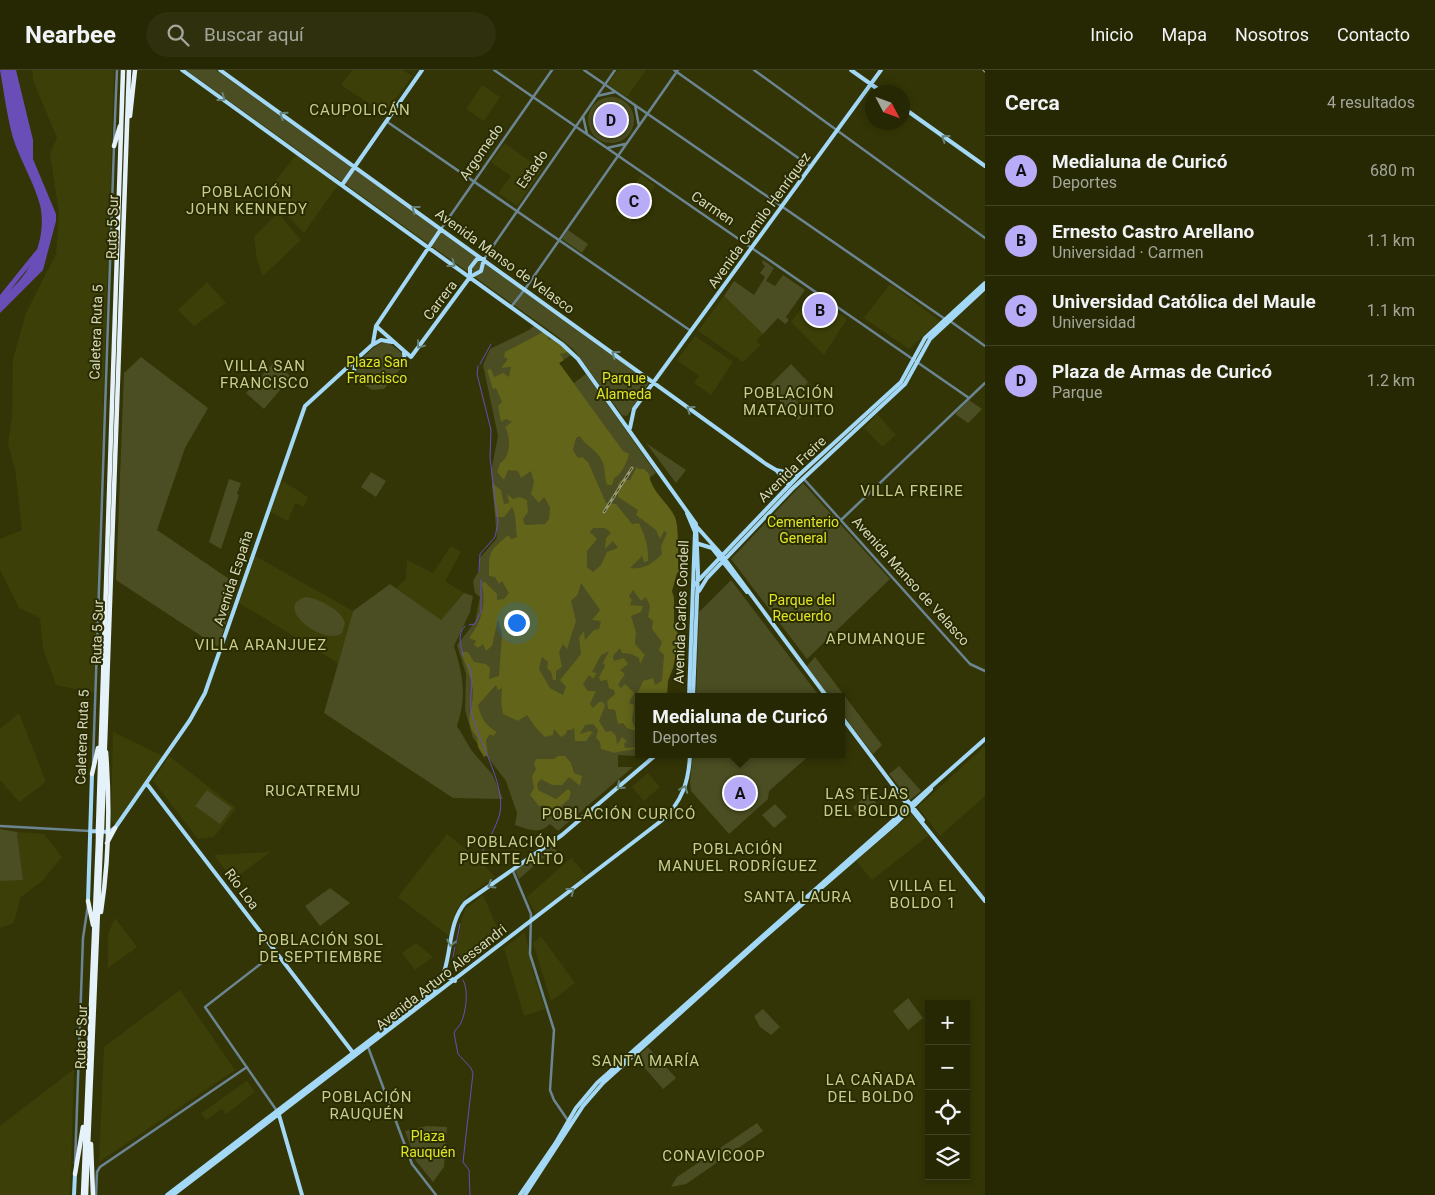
<!DOCTYPE html>
<html lang="es">
<meta charset="utf-8">
<style>
body{margin:0;font-family:Roboto,sans-serif;background:#2e300e;color:#f1f3f6}
.controls{position:absolute;right:15px;bottom:15px;display:grid;overflow:hidden;border-radius:0px;box-shadow:0 2px 8px #0003}
.controls button{width:45px;height:45px;display:grid;place-items:center;padding:0;border:0;border-bottom:1px solid #424426;background:#262804;color:#f1f3f6;font:25px sans-serif}
.compass{position:absolute;left:865px;top:15px;width:45px;height:45px;border-radius:50%;background:#262804;box-shadow:0 2px 8px #0003;rotate:131deg}
.you{position:absolute;left:516px;top:552px;width:18px;height:18px;margin:-12px;border:4px solid #fff;border-radius:50%;background:#1a73e8;box-shadow:0 0 0 8px #1a73e833}
.badge{display:grid;place-items:center;width:32px;height:32px;border-radius:50%;background:#b8abf7;color:#111;font-size:16px;font-weight:700}
.pin{position:absolute;translate:-50% -50%;border:2px solid #fff;box-shadow:0 1px 5px #0006}
.popup{position:absolute;left:635px;top:623px;width:210px;height:65px;box-sizing:border-box;display:grid;place-content:center;border-radius:0px;background:#262804;filter:drop-shadow(0 1px 4px #0005);font-size:16px;white-space:nowrap;color:#a4a69a}
.popup b{font-size:19px;color:#f1f3f6}
.popup::after{content:'';position:absolute;left:50%;top:100%;margin-left:-10px;border:10px solid transparent;border-top-color:#262804}
.list{margin:0;padding:0;list-style:none}
h2{display:flex;justify-content:space-between;align-items:center;height:65px;margin:0;padding:0 20px;font-size:21px}
h2 small{font-size:16px;font-weight:400;color:#a4a69a}
.list li{display:grid;grid-template-columns:32px 1fr auto;gap:15px;align-items:center;box-sizing:border-box;height:70px;padding:0 20px;border-top:1px solid #424426}
.list b{display:block;font-size:19px;white-space:nowrap}
.list p{margin:0;font-size:16px;white-space:nowrap;color:#a4a69a}
.list em{font-size:16px;font-style:normal;color:#a4a69a}
.icon{flex:none;width:28px;height:28px;fill:none;stroke:currentColor;stroke-width:2;stroke-linecap:round;stroke-linejoin:round}
.map{position:relative;flex:none;width:985px;height:1125px;overflow:hidden}
header{display:flex;align-items:center;gap:30px;box-sizing:border-box;height:70px;padding:0 25px;background:#262804;border-bottom:1px solid #424426}
header strong{font-size:24px}
nav{display:flex;gap:28px;margin-inline-start:auto;font-size:18px}
.search{width:350px;height:45px;background:#2e300e;display:flex;align-items:center;gap:12px;box-sizing:border-box;padding:0 18px;border-radius:28px;color:#a4a69a;font-size:19px}
main{display:flex}
aside{flex:1;background:#262804}
.map>svg:first-child{display:block}
.built{fill:#3d3f08}
.green{fill:#4b4d22}
.forest{fill:#616419;fill-rule:evenodd}
.water{fill:#684eb6}
.lines{fill:none;stroke-linecap:round;stroke-linejoin:round}
.stream{stroke:#684eb6;stroke-width:1}
.river{stroke:#684eb6;stroke-width:5}
.minor{stroke:#6c8593;stroke-width:2.5}
.major{stroke:#a3d9f6;stroke-width:4}
.highway{stroke:#e5f2f9;stroke-width:4.5}
.rail-casing{stroke:#969974;stroke-width:3}
.rail{stroke:#292b00;stroke-width:1;stroke-dasharray:4;stroke-linecap:butt}
.highway-bridge{stroke:#e5f2f9;stroke-width:4.5}
.oneway{stroke:#66827b}
.labels{text-anchor:middle;stroke-width:4;stroke-linejoin:round;paint-order:stroke}
.street-label{font-size:14px;fill:#d5d8ba;stroke:#292b00}
.park-label{font-size:14px;fill:#dfe527;stroke:#292b00}
.neighbourhood-label{font-size:15px;letter-spacing:1px;fill:#c9cd90;stroke:#292b00}
</style>
<header>
<strong>Nearbee</strong>
<div class="search"><svg class="icon" aria-label="search" viewBox="0 0 24 24"><circle cx="10" cy="10" r="6"/><path d="M15 15l6 6"/></svg>Buscar aquí</div>
<nav><a>Inicio</a><a>Mapa</a><a>Nosotros</a><a>Contacto</a></nav>
</header>
<main>
<div class="map">
<svg width="985" height="1125" viewBox="0 0 985 1125">
<rect width="100%" height="100%" fill="#333506"/>
<path class="built" d="M 32,0 L 114,0 L 94,623 L 56,615 L 43,578 L 40,548 L 19,538 L 0,500 L 0,469 L 22,460 L 15,399 L 8,374 L 12,347 L 13,289 L 26,243 L 56,184 L 59,144 L 50,83 L 57,68 L 33,10 Z
M 352,0 L 403,0 L 412,6 L 385,44 L 341,15 Z
M 618,0 L 646,0 L 627,27 L 608,14 Z
M 482,15 L 500,27 L 484,51 L 466,39 Z
M 505,73 L 542,100 L 517,136 L 498,123 L 511,106 L 491,92 Z
M 296,85 L 338,115 L 304,163 L 268,125 L 277,109 Z
M 641,105 L 655,116 L 630,153 L 615,143 Z
M 278,143 L 301,170 L 263,206 L 257,190 L 254,167 Z
M 207,212 L 226,233 L 194,256 L 178,240 Z
M 890,214 L 940,251 L 909,279 L 864,248 Z
M 811,224 L 847,249 L 824,285 L 791,252 Z
M 724,226 L 763,264 L 756,271 L 761,275 L 743,292 L 698,261 Z
M 695,266 L 733,292 L 711,325 L 694,313 L 699,306 L 677,290 Z
M 808,312 L 823,327 L 813,337 L 809,334 L 804,339 L 793,327 Z
M 877,344 L 896,365 L 882,377 L 864,358 Z
M 283,411 L 308,427 L 303,437 L 295,433 L 288,451 L 270,442 L 280,413 Z
M 451,476 L 461,482 L 445,511 L 464,523 L 441,551 L 396,518 L 406,509 L 407,490 L 433,503 Z
M 255,486 L 353,541 L 338,593 L 239,533 Z
M 19,643 L 46,712 L 19,732 L 0,710 L 0,659 Z
M 113,662 L 163,686 L 116,755 L 111,751 Z
M 985,676 L 985,726 L 940,766 L 918,737 Z
M 169,686 L 236,738 L 214,767 L 198,769 L 153,711 Z
M 648,703 L 660,717 L 644,731 L 632,717 Z
M 911,744 L 929,765 L 872,810 L 856,791 Z
M 17,762 L 44,764 L 62,787 L 43,810 L 20,828 L 14,853 L 0,858 L 0,811 L 23,809 Z
M 447,764 L 478,789 L 495,807 L 469,824 L 457,839 L 449,866 L 398,827 Z
M 270,782 L 233,810 L 214,785 Z
M 571,788 L 586,805 L 536,845 L 527,827 Z
M 483,825 L 502,868 L 460,901 L 454,890 L 461,853 L 465,839 Z
M 115,848 L 137,877 L 108,898 L 108,864 Z
M 525,862 L 533,902 L 545,939 L 524,946 L 504,878 Z
M 541,866 L 575,913 L 551,931 L 533,873 Z
M 416,873 L 433,887 L 415,900 L 402,883 Z
M 180,920 L 235,1000 L 99,1092 L 104,977 Z
M 74,999 L 70,1125 L 0,1125 L 0,1056 Z
M 247,1011 L 255,1022 L 226,1044 L 222,1039 L 206,1050 L 201,1043 Z"/>
<path class="green" d="M 186,0 L 216,0 L 650,311 L 627,346 L 622,345 L 574,280 L 557,266 Z
M588 50a23 23 0 1 1 46 0a23 23 0 1 1-46 0Z
M 568,160 L 588,174 L 582,183 L 562,169 Z
M 763,190 L 774,198 L 766,211 L 775,216 L 783,205 L 805,220 L 786,247 L 789,250 L 785,254 L 778,248 L 763,264 L 724,226 L 734,211 L 754,225 L 765,207 L 760,203 L 765,196 L 762,193 Z
M 535,255 L 561,274 L 571,285 L 559,293 L 574,313 L 586,304 L 656,403 L 645,411 L 674,453 L 665,627 L 639,627 L 639,683 L 635,686 L 618,685 L 618,697 L 633,697 L 558,761 L 550,754 C 539,765 528,759 515,755 L 517,743 L 506,711 L 473,668 L 465,640 L 466,604 L 457,575 L 475,552 L 480,527 L 475,523 L 473,511 L 480,499 L 479,489 L 497,468 L 491,402 L 498,366 L 483,295 L 490,279 L 529,260 Z
M 388,272 L 403,284 L 402,297 L 384,319 L 372,320 C 354,309 352,297 368,283 C 374,277 378,273 388,272 Z
M 141,287 L 208,338 L 185,378 L 157,460 L 238,515 L 218,577 L 116,510 L 124,303 Z
M 275,291 L 291,307 L 264,339 L 246,323 Z
M 791,294 L 808,312 L 793,327 L 807,342 L 798,350 L 767,318 Z
M 969,330 L 982,339 L 968,353 L 955,344 Z
M 646,373 L 686,400 L 676,413 Z
M 371,402 L 386,411 L 376,427 L 361,417 Z
M 229,409 L 241,413 L 237,424 L 239,425 L 221,479 L 209,472 Z
M 803,413 L 890,509 L 807,589 L 731,489 Z
M 731,510 L 820,627 L 696,627 L 699,542 Z
M 390,514 L 441,550 L 464,523 L 473,526 L 470,542 L 454,576 C 463,605 467,626 457,656 L 472,681 L 492,704 L 503,729 L 453,728 L 324,643 L 353,541 Z
M 306,527 C 318,528 343,541 345,553 L 342,563 C 324,577 271,536 306,527 Z
M 815,587 L 882,675 L 873,684 L 841,642 L 841,627 L 829,627 L 806,597 Z
M 693,684 L 811,684 L 769,721 L 768,729 L 729,764 L 691,721 L 690,712 Z
M 899,696 L 921,721 L 910,730 L 889,704 Z
M 207,720 L 232,738 L 220,754 L 195,736 Z
M 869,724 L 876,733 L 859,746 L 853,737 Z
M 775,734 L 787,747 L 774,758 L 762,745 Z
M 0,759 L 17,762 L 23,810 L 0,811 Z
M 552,776 L 558,782 L 554,786 L 550,782 L 519,809 L 515,800 Z
M 330,818 L 350,833 L 320,856 L 305,836 Z
M 908,928 L 923,948 L 908,960 L 893,941 Z
M 763,939 L 780,957 L 771,965 L 760,957 L 754,946 Z
M 648,977 L 676,1008 L 663,1019 L 636,988 Z
M 757,1053 L 763,1061 L 686,1114 L 671,1117 L 677,1107 Z
M 427,1056 L 447,1057 L 444,1097 L 433,1112 L 416,1091 L 405,1061 Z"/>
<path class="forest" d="M 543,262 L 548,265 L 548,270 L 553,269 L 569,282 L 560,284 L 564,290 L 559,293 L 623,381 L 629,384 C 627,392 622,404 614,408 L 612,415 L 607,415 C 604,407 606,398 602,391 C 597,379 585,376 580,366 L 576,368 L 573,380 L 578,388 L 582,387 L 588,392 L 606,433 L 616,434 L 632,454 L 639,453 C 645,466 649,477 648,491 L 644,492 L 642,486 L 630,498 C 644,500 653,493 662,484 L 661,476 L 667,463 L 664,461 L 660,469 L 656,460 L 636,445 L 638,440 L 618,427 L 618,414 L 621,410 L 630,410 L 637,396 L 638,399 L 644,399 L 649,404 C 651,422 668,432 675,447 C 679,457 678,482 678,494 L 686,494 L 684,502 L 677,503 L 672,521 L 674,528 L 674,551 L 679,569 L 673,598 L 668,611 L 667,627 L 639,627 L 637,625 L 643,611 L 653,608 L 655,615 L 662,611 L 664,585 L 659,580 L 662,572 L 652,559 L 653,551 L 648,547 L 650,536 L 646,527 L 641,531 L 633,520 L 629,526 L 632,530 L 630,535 L 643,536 L 641,542 L 631,546 L 636,562 L 635,574 L 645,585 L 640,594 L 639,588 L 631,584 L 622,583 L 620,578 L 613,586 L 614,591 L 624,588 L 628,594 L 620,600 L 625,604 L 618,615 L 621,618 L 625,614 L 634,623 L 629,633 L 634,635 L 632,650 L 636,661 L 627,658 L 623,653 L 618,654 L 615,640 L 608,639 L 607,631 L 615,624 L 614,620 L 609,618 L 607,610 L 600,611 L 599,607 L 605,596 L 603,593 L 609,581 L 601,585 L 592,602 L 597,603 L 593,609 L 589,605 L 583,614 L 588,621 L 596,621 L 590,634 L 593,638 L 599,632 L 603,632 L 605,636 L 599,651 L 606,662 L 611,661 L 616,666 L 617,675 L 622,667 L 626,670 L 626,673 L 624,673 L 625,678 L 639,677 C 629,682 622,680 615,683 L 601,679 L 600,672 L 596,668 L 598,660 L 593,654 L 585,655 L 580,664 L 589,661 L 593,662 L 586,671 L 575,671 L 574,657 L 572,660 L 567,660 L 566,664 L 561,667 L 554,659 L 553,665 L 545,667 L 536,658 L 527,645 L 518,651 L 503,644 L 501,632 L 502,618 L 498,620 L 496,615 L 478,635 C 481,648 486,656 497,662 L 493,666 L 490,664 L 486,670 L 488,685 L 484,687 L 478,677 L 477,667 C 463,653 473,640 473,623 C 473,611 465,594 461,582 L 468,582 L 474,592 L 486,594 L 490,598 L 489,609 L 499,606 L 502,564 L 498,549 L 492,576 L 486,581 L 483,574 L 478,578 L 474,575 L 476,571 L 469,568 C 482,551 486,536 482,514 L 484,511 L 497,524 L 497,530 L 504,529 L 509,523 L 502,511 L 499,514 L 495,507 L 489,506 C 489,481 488,483 508,465 L 511,469 L 517,467 C 515,456 517,447 512,437 L 504,447 L 496,447 L 492,413 L 501,420 L 504,434 L 509,433 L 507,424 L 513,429 L 520,427 L 527,430 L 528,442 L 523,449 L 525,455 L 545,454 L 549,449 L 550,437 L 544,427 L 539,433 L 531,424 L 534,412 L 531,401 L 521,408 L 518,401 L 508,400 L 504,410 L 497,402 L 500,393 C 511,387 511,366 505,357 L 512,352 L 506,349 L 501,352 L 498,336 L 502,332 L 496,318 L 493,319 L 487,300 L 491,299 L 494,307 L 503,303 L 509,307 L 511,297 L 501,298 L 508,289 L 504,287 L 505,282 ZM 593,458 L 605,458 L 611,463 L 606,468 L 605,479 L 613,471 L 618,478 L 607,482 L 601,495 L 593,502 L 587,497 L 587,481 L 597,469 L 590,462 ZM 581,513 L 600,540 L 592,550 L 601,551 L 599,559 L 594,560 L 585,570 L 584,561 L 579,568 L 581,584 L 560,610 L 566,617 L 563,625 L 550,618 L 539,599 L 542,587 L 548,592 L 547,598 L 551,602 L 553,610 L 556,610 L 556,601 L 562,597 L 559,582 L 563,574 L 567,579 L 576,551 L 571,531 L 578,524 Z
M 558,686 L 565,686 L 571,693 L 574,703 L 582,706 L 580,716 L 569,707 L 562,715 L 552,715 L 541,709 L 537,714 L 538,720 L 556,729 L 568,719 L 571,722 L 569,729 L 552,744 L 545,735 L 539,736 L 530,725 L 534,718 L 532,706 L 536,699 L 534,694 L 536,689 L 554,689 Z"/>
<path class="water" d="M 0,0 L 16,0 L 33,70 L 33,89 L 56,144 L 56,151 L 43,200 L 0,243 L 0,228 C 29,209 48,170 40,135 C 34,112 20,90 13,68 C 7,46 4,22 0,0 Z"/>
<g class="lines">
<path class="stream" d="M 480,294 L 491,274
M 478,296 L 477,304 L 491,360 L 490,388 L 498,452 L 495,467 L 480,484 L 479,501
M 469,555 L 475,554 L 481,542 L 481,510
M 464,586 C 460,576 457,564 465,556
M 468,594 C 476,606 469,625 471,639 C 476,669 506,713 500,743 C 496,758 486,774 479,788
M 456,874 L 460,854
M 453,887 L 455,877
M 452,890 L 458,902
M 463,910 C 469,920 466,942 461,953 C 459,957 456,958 454,963 L 458,984 L 471,998 L 473,1003 L 463,1092 L 469,1100 L 470,1125"/>
<path class="river" d="M 0,229 L 37,183"/>
<path class="minor" d="M 494,0 L 969,328
M 584,0 L 945,249
M 674,0 L 811,97
M 754,0 L 985,168
M 597,26 L 615,22
M 635,35 L 639,56
M 583,46 L 587,64
M 386,51 L 691,261
M 114,71 L 117,0
M 607,78 L 625,74
M 441,159 L 552,0
M 484,189 L 615,0
M 511,237 L 525,219 L 678,0
M 950,251 L 985,276
M 803,408 L 970,594 L 985,601
M 841,450 L 985,313
M 93,693 L 114,76
M 0,756 L 90,761
M 513,801 L 531,844 L 530,884 L 554,960 L 550,1020 L 554,1030 L 569,1052
M 276,882 L 205,937 L 277,1041
M 368,977 L 412,1094 L 436,1125
M 75,1094 L 83,868 L 88,835
M 96,1125 L 97,1102 L 100,1097 L 247,997"/>
<path class="major" d="M 182,0 L 562,274 L 578,289 L 696,454 L 698,503 L 693,627
M 220,0 L 766,394 L 776,400 L 799,405
M 851,0 L 882,22
M 902,37 L 985,96
M 342,115 L 422,0
M 376,256 L 411,287 L 470,207 L 481,201 L 484,189 L 477,189 L 470,198 L 470,207
M 376,256 L 441,159
M 373,273 L 376,256
M 404,283 L 405,295
M 354,302 L 356,291
M 630,358 L 634,339 L 881,0
M 777,401 L 789,415
M 687,443 L 695,462 L 689,627
M 697,457 L 721,484 L 827,627
M 699,474 L 712,478 L 747,522
M 694,515 L 799,405 L 901,312 L 925,268 L 985,213
M 699,521 L 707,508 L 792,419 L 905,314 L 930,269 L 985,218
M 841,646 L 907,734 L 985,831
M 147,714 L 354,984
M 903,725 L 923,750
M 90,761 L 109,762 L 115,758 L 190,650 L 205,623 L 305,336 L 372,275 L 381,270 L 392,272
M 88,831 L 92,704
M 445,901 L 448,907 L 455,911
M 279,1045 L 302,1125
M 74,1125 L 75,1104
M 167,1125 L 433,922 C 455,897 444,858 465,833 L 562,765 L 657,684
M 173,1125 L 661,751 C 682,733 689,711 690,684
M 520,1125 L 555,1074 L 576,1038 L 597,1013 L 985,669
M 525,1125 L 583,1036 L 603,1013 L 761,870 L 895,754 L 931,719"/>
<path class="highway" d="M 130,46 L 135,0
M 114,76 L 120,56
M 92,704 L 98,678
M 98,758 L 123,0
M 102,758 L 129,0
M 107,773 L 115,758
M 88,831 L 93,855
M 101,842 C 109,790 110,735 106,682
M 91,1074 L 93,1125
M 75,1104 L 83,1057
M 83,1125 L 98,770
M 86,1125 L 101,770"/>
<g class="rail-casing">
<path id="rail" d="M 984,0 L 985,1
M 604,442 L 632,398"/>
</g>
<use href="#rail" class="rail"/>
<path class="highway-bridge" d="M 98,770 L 98,758
M 101,770 L 102,758"/>
</g>
<defs><path id="oneway-chevron" d="M-2-3.5L2.5 0L-2 3.5" fill="none" stroke-width="1.6" stroke-linecap="round" stroke-linejoin="round" transform="scale(1.25)"/></defs>
<g class="oneway">
<use href="#oneway-chevron" transform="translate(222 28) rotate(36)"/>
<use href="#oneway-chevron" transform="translate(283 45) rotate(-145)"/>
<use href="#oneway-chevron" transform="translate(945 68) rotate(-144)"/>
<use href="#oneway-chevron" transform="translate(415 139) rotate(-144)"/>
<use href="#oneway-chevron" transform="translate(452 194) rotate(36)"/>
<use href="#oneway-chevron" transform="translate(420 275) rotate(127)"/>
<use href="#oneway-chevron" transform="translate(615 284) rotate(-144)"/>
<use href="#oneway-chevron" transform="translate(690 339) rotate(-144)"/>
<use href="#oneway-chevron" transform="translate(620 716) rotate(139)"/>
<use href="#oneway-chevron" transform="translate(684 719) rotate(-69)"/>
<use href="#oneway-chevron" transform="translate(491 815) rotate(148)"/>
<use href="#oneway-chevron" transform="translate(571 821) rotate(-38)"/>
<use href="#oneway-chevron" transform="translate(451 873) rotate(102)"/>
</g>
<g class="labels">
<g class="street-label">
<text transform="translate(481 82) rotate(-55)" y="5">Argomedo</text>
<text transform="translate(532 99) rotate(-55)" y="5">Estado</text>
<text transform="translate(713 138) rotate(34)" y="5">Carmen</text>
<text transform="translate(759 150) rotate(-54)" y="5">Avenida Camilo Henríquez</text>
<text transform="translate(112 157) rotate(-88)" y="5">Ruta 5 Sur</text>
<text transform="translate(505 191) rotate(36)" y="5">Avenida Manso de Velasco</text>
<text transform="translate(440 230) rotate(-53)" y="5">Carrera</text>
<text transform="translate(96 262) rotate(-88)" y="5">Caletera Ruta 5</text>
<text transform="translate(792 399) rotate(-44)" y="5">Avenida Freire</text>
<text transform="translate(233 508) rotate(-72)" y="5">Avenida España</text>
<text transform="translate(911 511) rotate(48)" y="5">Avenida Manso de Velasco</text>
<text transform="translate(681 542) rotate(-88)" y="5">Avenida Carlos Condell</text>
<text transform="translate(97 562) rotate(-88)" y="5">Ruta 5 Sur</text>
<text transform="translate(82 667) rotate(-88)" y="5">Caletera Ruta 5</text>
<text transform="translate(242 819) rotate(53)" y="5">Río Loa</text>
<text transform="translate(441 907) rotate(-38)" y="5">Avenida Arturo Alessandri</text>
<text transform="translate(81 967) rotate(-88)" y="5">Ruta 5 Sur</text>
</g>
<g class="park-label">
<text x="377" y="297">Plaza San<tspan x="377" dy="16">Francisco</tspan></text>
<text x="624" y="313">Parque<tspan x="624" dy="16">Alameda</tspan></text>
<text x="803" y="457">Cementerio<tspan x="803" dy="16">General</tspan></text>
<text x="802" y="535">Parque del<tspan x="802" dy="16">Recuerdo</tspan></text>
<text x="428" y="1071">Plaza<tspan x="428" dy="16">Rauquén</tspan></text>
</g>
<g class="neighbourhood-label">
<text x="360" y="45">CAUPOLICÁN</text>
<text x="247" y="127">POBLACIÓN<tspan x="247" dy="17">JOHN KENNEDY</tspan></text>
<text x="265" y="301">VILLA SAN<tspan x="265" dy="17">FRANCISCO</tspan></text>
<text x="789" y="328">POBLACIÓN<tspan x="789" dy="17">MATAQUITO</tspan></text>
<text x="912" y="426">VILLA FREIRE</text>
<text x="876" y="574">APUMANQUE</text>
<text x="261" y="580">VILLA ARANJUEZ</text>
<text x="313" y="726">RUCATREMU</text>
<text x="867" y="729">LAS TEJAS<tspan x="867" dy="17">DEL BOLDO</tspan></text>
<text x="619" y="749">POBLACIÓN CURICÓ</text>
<text x="512" y="777">POBLACIÓN<tspan x="512" dy="17">PUENTE ALTO</tspan></text>
<text x="738" y="784">POBLACIÓN<tspan x="738" dy="17">MANUEL RODRÍGUEZ</tspan></text>
<text x="923" y="821">VILLA EL<tspan x="923" dy="17">BOLDO 1</tspan></text>
<text x="798" y="832">SANTA LAURA</text>
<text x="321" y="875">POBLACIÓN SOL<tspan x="321" dy="17">DE SEPTIEMBRE</tspan></text>
<text x="646" y="996">SANTA MARÍA</text>
<text x="871" y="1015">LA CAÑADA<tspan x="871" dy="17">DEL BOLDO</tspan></text>
<text x="367" y="1032">POBLACIÓN<tspan x="367" dy="17">RAUQUÉN</tspan></text>
<text x="714" y="1091">CONAVICOOP</text>
</g>
</g>
</svg>
<div class="controls">
<button>+</button>
<button>−</button>
<button><svg class="icon" aria-label="locate" viewBox="0 0 24 24"><circle cx="12" cy="12" r="6"/><path d="M12 2v4M12 18v4M2 12h4M18 12h4"/></svg></button>
<button><svg class="icon" aria-label="layers" viewBox="0 0 24 24"><path d="M12 4l9 5-9 5-9-5zM3 14l9 5 9-5"/></svg></button>
</div>
<svg class="compass" viewBox="-18 -18 36 36"><path d="M0-13l5 13h-10z" fill="#e53935"/><path d="M0 13l5-13h-10z" fill="#a4a69a"/></svg>
<div class="you"></div>
<div class="pin badge" style="left:740px;top:723px">A</div>
<div class="popup"><b>Medialuna de Curicó</b>Deportes</div>
<div class="pin badge" style="left:820px;top:240px">B</div>
<div class="pin badge" style="left:634px;top:131px">C</div>
<div class="pin badge" style="left:611px;top:50px">D</div>
</div>
<aside>
<h2>Cerca<small>4 resultados</small></h2>
<ul class="list">
<li><span class="badge">A</span><div><b>Medialuna de Curicó</b><p>Deportes</p></div><em>680 m</em></li>
<li><span class="badge">B</span><div><b>Ernesto Castro Arellano</b><p>Universidad · Carmen</p></div><em>1.1 km</em></li>
<li><span class="badge">C</span><div><b>Universidad Católica del Maule</b><p>Universidad</p></div><em>1.1 km</em></li>
<li><span class="badge">D</span><div><b>Plaza de Armas de Curicó</b><p>Parque</p></div><em>1.2 km</em></li>
</ul>
</aside>
</main>
